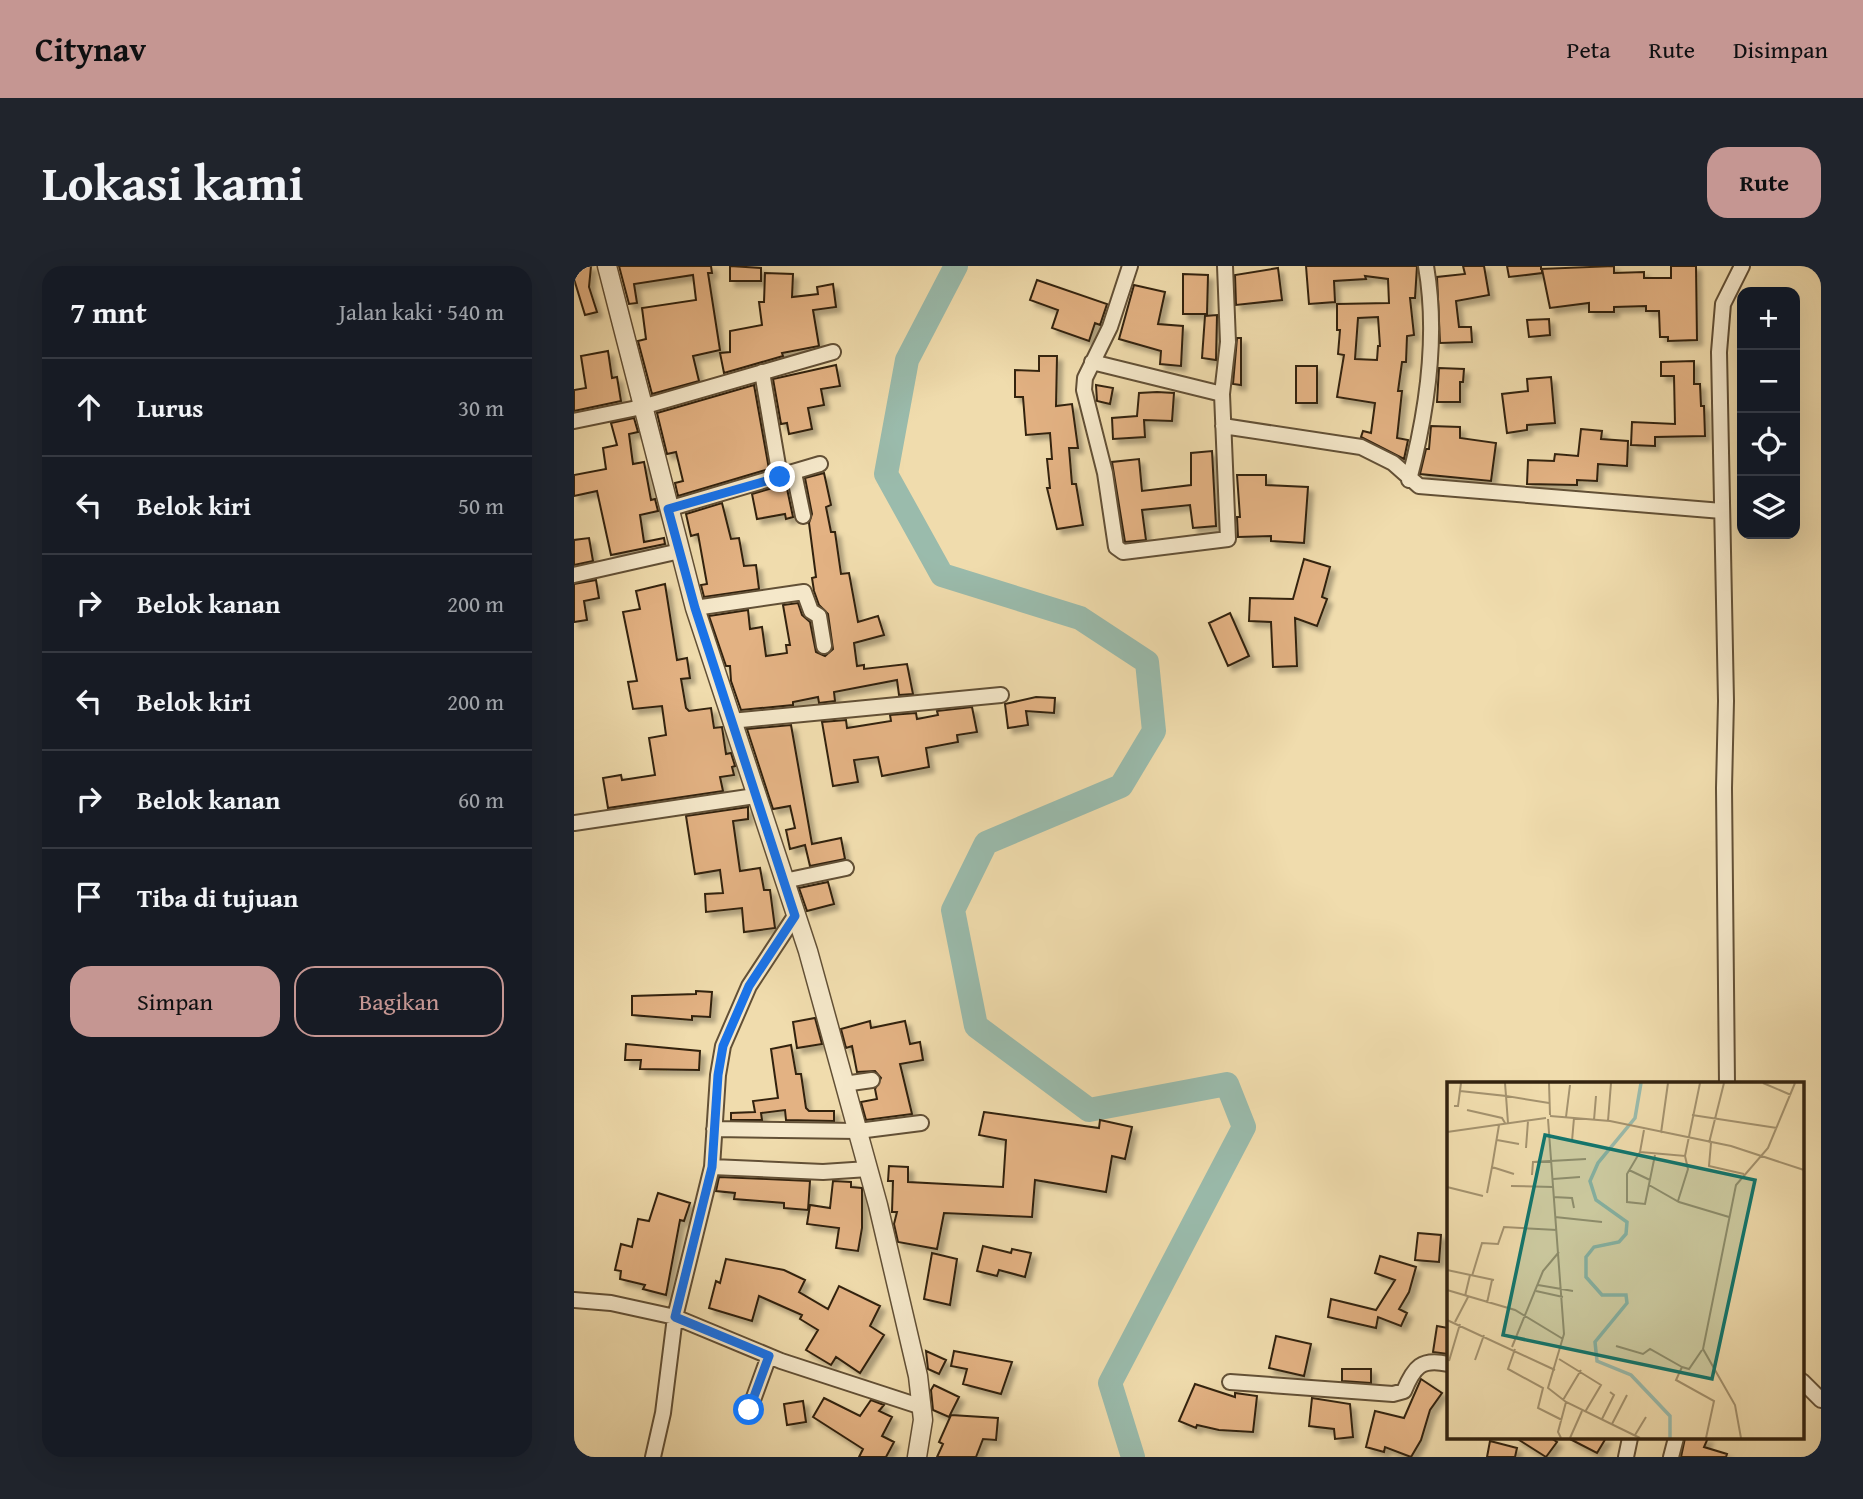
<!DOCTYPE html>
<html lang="id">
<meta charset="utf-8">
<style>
body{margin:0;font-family:"Gentium Book Plus",serif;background:#20242c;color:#f1f3f6}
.controls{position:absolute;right:21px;top:21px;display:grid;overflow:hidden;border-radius:14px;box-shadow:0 7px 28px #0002}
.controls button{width:63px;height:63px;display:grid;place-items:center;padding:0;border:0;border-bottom:2px solid #363941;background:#171b24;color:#f1f3f6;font:35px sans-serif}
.stop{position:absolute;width:21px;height:21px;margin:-16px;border:5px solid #1a73e8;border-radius:50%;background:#fff}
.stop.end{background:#1a73e8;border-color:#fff;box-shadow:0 2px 7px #0008}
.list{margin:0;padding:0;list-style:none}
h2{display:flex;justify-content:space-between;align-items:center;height:91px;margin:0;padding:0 28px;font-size:30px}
h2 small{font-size:23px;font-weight:400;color:#9ea1a6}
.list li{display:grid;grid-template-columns:46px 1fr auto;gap:21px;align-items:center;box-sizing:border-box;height:98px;padding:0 28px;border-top:2px solid #363941}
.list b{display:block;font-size:26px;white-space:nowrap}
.list em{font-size:23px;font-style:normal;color:#9ea1a6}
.actions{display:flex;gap:14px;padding:21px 28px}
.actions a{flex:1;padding:16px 0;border:2px solid #c59692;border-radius:21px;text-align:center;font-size:24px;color:#c59692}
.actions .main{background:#c59692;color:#111}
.icon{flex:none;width:38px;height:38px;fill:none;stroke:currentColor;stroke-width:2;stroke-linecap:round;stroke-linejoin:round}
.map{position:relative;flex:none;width:1247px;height:1191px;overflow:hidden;border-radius:21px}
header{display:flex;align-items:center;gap:42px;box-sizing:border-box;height:98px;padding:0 35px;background:#c59692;color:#111}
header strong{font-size:33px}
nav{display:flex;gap:38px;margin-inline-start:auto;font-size:24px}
.intro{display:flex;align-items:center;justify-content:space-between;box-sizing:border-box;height:168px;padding:0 42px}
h1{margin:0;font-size:49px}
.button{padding:18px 32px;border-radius:21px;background:#c59692;color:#111;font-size:24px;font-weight:700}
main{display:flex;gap:42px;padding:0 42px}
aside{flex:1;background:#171b24;border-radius:21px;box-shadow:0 7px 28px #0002}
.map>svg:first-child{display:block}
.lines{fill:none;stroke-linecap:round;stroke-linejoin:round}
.river{stroke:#9abbac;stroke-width:24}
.building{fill:#e3b283;stroke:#32220f;stroke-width:2;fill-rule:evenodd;filter:url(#shadow)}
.minor-casing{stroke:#625036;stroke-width:18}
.tertiary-casing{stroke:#625036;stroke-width:21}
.minor{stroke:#f5e8ca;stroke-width:14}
.tertiary{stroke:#f5e8ca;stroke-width:18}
.route{stroke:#1a73e8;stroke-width:9}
.inset-river{fill:none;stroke:#9abbac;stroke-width:3.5}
.inset-road{fill:none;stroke:#a4926e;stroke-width:2}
.view{fill:#0f766e;fill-opacity:0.15;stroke:#0f766e;stroke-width:3.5}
.inset-edge{fill:none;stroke:#32220f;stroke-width:3.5}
</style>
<header>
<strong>Citynav</strong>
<nav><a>Peta</a><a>Rute</a><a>Disimpan</a></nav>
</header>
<div class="intro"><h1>Lokasi kami</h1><a class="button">Rute</a></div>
<main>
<aside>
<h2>7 mnt<small>Jalan kaki · 540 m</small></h2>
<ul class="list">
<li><svg class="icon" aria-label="ahead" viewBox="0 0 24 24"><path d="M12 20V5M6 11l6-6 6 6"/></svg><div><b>Lurus</b></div><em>30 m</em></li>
<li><svg class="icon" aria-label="left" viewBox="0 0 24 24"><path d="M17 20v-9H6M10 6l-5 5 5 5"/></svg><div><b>Belok kiri</b></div><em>50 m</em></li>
<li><svg class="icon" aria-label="right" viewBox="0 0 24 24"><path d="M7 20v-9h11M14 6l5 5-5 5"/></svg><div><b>Belok kanan</b></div><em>200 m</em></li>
<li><svg class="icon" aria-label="left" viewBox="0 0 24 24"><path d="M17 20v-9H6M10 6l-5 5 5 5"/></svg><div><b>Belok kiri</b></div><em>200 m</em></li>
<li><svg class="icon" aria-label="right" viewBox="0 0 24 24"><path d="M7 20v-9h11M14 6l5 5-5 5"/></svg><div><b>Belok kanan</b></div><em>60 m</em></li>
<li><svg class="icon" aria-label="arrive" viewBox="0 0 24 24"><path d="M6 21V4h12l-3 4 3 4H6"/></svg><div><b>Tiba di tujuan</b></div></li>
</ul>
<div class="actions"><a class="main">Simpan</a><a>Bagikan</a></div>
</aside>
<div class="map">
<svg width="1247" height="1191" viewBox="0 0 1247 1191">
<defs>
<filter id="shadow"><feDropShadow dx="5" dy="5" stdDeviation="2" flood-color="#0004"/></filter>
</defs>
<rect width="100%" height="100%" fill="#f0dcad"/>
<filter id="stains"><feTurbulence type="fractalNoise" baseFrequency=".00286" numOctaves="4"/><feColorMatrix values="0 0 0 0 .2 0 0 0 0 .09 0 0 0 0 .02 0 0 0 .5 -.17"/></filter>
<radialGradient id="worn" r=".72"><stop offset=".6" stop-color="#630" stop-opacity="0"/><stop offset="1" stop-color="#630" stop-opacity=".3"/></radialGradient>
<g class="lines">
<path class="river" d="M 382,0 L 333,94 L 312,208 L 368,309 L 506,352 L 573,396 L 580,465 L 547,520 L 412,577 L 379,644 L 402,760 L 515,844 L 653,818 L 670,861 L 536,1117 L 559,1191"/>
</g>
<path class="building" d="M 0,0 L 17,0 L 15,21 L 23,46 L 11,49 L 0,13 Z
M 45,0 L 137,0 L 138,7 L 134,7 L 146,84 L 119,90 L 125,115 L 78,128 L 64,75 L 72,73 L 68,42 L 122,34 L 119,9 L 60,18 L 63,37 L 55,38 Z
M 156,0 L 187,2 L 187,15 L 156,15 Z
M 732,0 L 843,0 L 841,32 L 836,32 L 840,69 L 833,70 L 832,96 L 828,96 L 824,125 L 828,125 L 823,172 L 834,174 L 830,193 L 787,171 L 789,165 L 797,167 L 801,137 L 763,131 L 770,89 L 764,88 L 766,64 L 763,64 L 763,38 L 815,37 L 814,13 L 791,10 L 792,13 L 760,15 L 761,36 L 735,38 ZM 804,51 L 806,80 L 804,80 L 803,94 L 781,93 L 784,52 Z
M 889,0 L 910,0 L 915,29 L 882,35 L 885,61 L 897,61 L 898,76 L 866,77 L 863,11 L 891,8 Z
M 933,0 L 967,0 L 967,3 L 1040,0 L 1040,7 L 1070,6 L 1070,12 L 1097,12 L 1097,0 L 1122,0 L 1123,74 L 1094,75 L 1094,71 L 1086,71 L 1085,45 L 1072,45 L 1072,40 L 1040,41 L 1040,46 L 1015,46 L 1015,37 L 976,42 L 968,3 L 968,7 L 935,11 Z
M 704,2 L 708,34 L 662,39 L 661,9 Z
M 191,7 L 219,8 L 218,31 L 244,28 L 243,21 L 259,18 L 262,41 L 239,44 L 245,80 L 208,87 L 209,90 L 150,107 L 146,87 L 156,86 L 156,65 L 188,59 L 185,36 L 190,36 Z
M 609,8 L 634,9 L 633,48 L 609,48 Z
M 463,14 L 533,38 L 526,59 L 521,57 L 515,75 L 478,62 L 484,44 L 456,34 Z
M 560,19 L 591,26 L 584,58 L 609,60 L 607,100 L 586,98 L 587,85 L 545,73 Z
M 643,49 L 642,94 L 628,92 L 631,50 Z
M 975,53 L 976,69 L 955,71 L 953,54 Z
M 663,72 L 667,72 L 667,119 L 659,118 Z
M 34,85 L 38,112 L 43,111 L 47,135 L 0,145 L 0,124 L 12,122 L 7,90 Z
M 465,90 L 483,90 L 482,140 L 498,138 L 504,182 L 495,182 L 498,218 L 502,218 L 509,259 L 483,263 L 473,222 L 476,222 L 473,193 L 478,193 L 476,167 L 452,169 L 449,131 L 441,131 L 441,104 L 465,105 Z
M 1120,95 L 1120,118 L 1126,118 L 1127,140 L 1130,140 L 1131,170 L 1081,171 L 1081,180 L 1057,179 L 1058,156 L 1101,158 L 1100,110 L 1087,110 L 1087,96 Z
M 262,99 L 266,120 L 247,123 L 250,139 L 234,142 L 238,163 L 215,168 L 213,157 L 207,158 L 199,113 Z
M 722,100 L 743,100 L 743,137 L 722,137 Z
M 865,102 L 890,103 L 889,116 L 886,116 L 886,136 L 863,136 Z
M 977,111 L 981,157 L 953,159 L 953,164 L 933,167 L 928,128 L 954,125 L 953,113 Z
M 180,119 L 195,203 L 104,230 L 101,217 L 109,215 L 102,186 L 93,188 L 83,147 Z
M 522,119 L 539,122 L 536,138 L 523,135 Z
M 583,126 L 600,127 L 598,155 L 570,154 L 571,171 L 539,173 L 538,152 L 563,150 L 565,127 Z
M 60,152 L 64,166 L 55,168 L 59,198 L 70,196 L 77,234 L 81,233 L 84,245 L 66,249 L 70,276 L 90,272 L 91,278 L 37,289 L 23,225 L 0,230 L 0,209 L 32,203 L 29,182 L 43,179 L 37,157 Z
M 857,160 L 886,161 L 886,172 L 922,177 L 917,215 L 846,208 L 852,183 L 855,183 Z
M 1007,163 L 1028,165 L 1027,173 L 1054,175 L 1053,200 L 1024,198 L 1023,215 L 1003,214 L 1003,219 L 953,218 L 954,194 L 980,195 L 981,188 L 1004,190 Z
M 638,185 L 642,260 L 619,262 L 616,239 L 568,244 L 572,274 L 551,276 L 538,196 L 565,193 L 568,225 L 617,219 L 617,187 Z
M 250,207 L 257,239 L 252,241 L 257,266 L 261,266 L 267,308 L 275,307 L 284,356 L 304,350 L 310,369 L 280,377 L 283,400 L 290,399 L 290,403 L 333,398 L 339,428 L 325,429 L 323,414 L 260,426 L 261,435 L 245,437 L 244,431 L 219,436 L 219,439 L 167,444 L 157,415 L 156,400 L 152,400 L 135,350 L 174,344 L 176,363 L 188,361 L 192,390 L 213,387 L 212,379 L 216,379 L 209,339 L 224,337 L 228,349 L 236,356 L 242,386 L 251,390 L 259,383 L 254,348 L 245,339 L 240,325 L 238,312 L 242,311 L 235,257 L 238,248 L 231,212 Z
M 663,209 L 692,209 L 692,219 L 734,221 L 730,277 L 697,275 L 697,270 L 664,271 L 663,251 L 666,251 Z
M 212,218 L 219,251 L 212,253 L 211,248 L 183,253 L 178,228 Z
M 148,237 L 157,273 L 165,272 L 170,300 L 182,299 L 185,323 L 130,331 L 127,319 L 133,318 L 124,268 L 117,270 L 112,248 Z
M 15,272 L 19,295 L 0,299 L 0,274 Z
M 730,293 L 756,301 L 748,331 L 753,333 L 743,360 L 721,352 L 723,400 L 699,401 L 697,356 L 675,355 L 676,332 L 719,333 Z
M 22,314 L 25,332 L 10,335 L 13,354 L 0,356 L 0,318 Z
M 91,318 L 103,394 L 113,392 L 116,412 L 107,413 L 112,442 L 115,445 L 137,442 L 140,462 L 148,461 L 152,488 L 157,487 L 161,500 L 158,501 L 160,509 L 146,511 L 149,525 L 34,542 L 29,512 L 47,509 L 48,514 L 81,509 L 75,472 L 92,469 L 88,440 L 59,443 L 54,416 L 63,415 L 49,346 L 66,343 L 62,325 Z
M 656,347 L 675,390 L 654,400 L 635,357 Z
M 462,431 L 481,432 L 480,447 L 452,445 L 454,459 L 434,462 L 431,438 Z
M 398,441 L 403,466 L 383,469 L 384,476 L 352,482 L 355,501 L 308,510 L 304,491 L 280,494 L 284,516 L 259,520 L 248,456 L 272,454 L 273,462 L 317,455 L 316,449 L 342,447 L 343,453 L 364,449 L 363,445 Z
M 217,459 L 238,578 L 267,572 L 271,593 L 236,600 L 231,579 L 216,583 L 212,564 L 221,562 L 216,540 L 199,543 L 173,463 Z
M 174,541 L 174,553 L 159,555 L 166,605 L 186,602 L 190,624 L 196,624 L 201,662 L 170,666 L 168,642 L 132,646 L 131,628 L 149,627 L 146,604 L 121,608 L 112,550 Z
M 254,616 L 260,638 L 233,645 L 225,622 Z
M 122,725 L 138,726 L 136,751 L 118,750 L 118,754 L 58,749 L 58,730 L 122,728 Z
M 241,752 L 248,778 L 223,782 L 219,756 Z
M 296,755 L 297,762 L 331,755 L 336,778 L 346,776 L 349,794 L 326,798 L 338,848 L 292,854 L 287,836 L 303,833 L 301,823 L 307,812 L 301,805 L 283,806 L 278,780 L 272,782 L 267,763 Z
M 52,778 L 126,785 L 125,804 L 66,803 L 67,794 L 51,794 Z
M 217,779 L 222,808 L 227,808 L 232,842 L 235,845 L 260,845 L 260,855 L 212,854 L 211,844 L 187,847 L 188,854 L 157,854 L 157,847 L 181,846 L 179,835 L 204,832 L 197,783 Z
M 410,846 L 525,862 L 526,854 L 558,861 L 551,893 L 538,890 L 532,926 L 461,914 L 458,951 L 370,947 L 363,983 L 324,976 L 320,958 L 323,946 L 318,946 L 319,915 L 314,915 L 315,900 L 334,901 L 334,916 L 429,921 L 432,874 L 405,869 Z
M 145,911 L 236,915 L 234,944 L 210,942 L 210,937 L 160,933 L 161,927 L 142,925 Z
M 259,915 L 277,916 L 277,921 L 288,922 L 288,962 L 284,985 L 262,982 L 265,962 L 233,958 L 236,939 L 256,942 Z
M 84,927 L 116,937 L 110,955 L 106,954 L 92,1029 L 69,1023 L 71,1019 L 46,1013 L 47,1005 L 41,1004 L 47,978 L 58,981 L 64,953 L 75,955 Z
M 844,967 L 867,969 L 865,996 L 841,994 Z
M 409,980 L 437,987 L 438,983 L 457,987 L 451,1011 L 425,1004 L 423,1010 L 403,1005 Z
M 358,987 L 383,993 L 376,1039 L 350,1033 Z
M 806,990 L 842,1001 L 835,1026 L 825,1043 L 833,1047 L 827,1060 L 804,1051 L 802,1062 L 754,1051 L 757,1033 L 802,1044 L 821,1014 L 801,1007 Z
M 152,993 L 210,1004 L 231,1014 L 225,1026 L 254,1043 L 265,1020 L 306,1040 L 296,1060 L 310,1069 L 286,1107 L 262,1091 L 257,1099 L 232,1084 L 244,1064 L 226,1053 L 228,1049 L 185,1030 L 178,1055 L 135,1042 L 142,1015 L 146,1017 Z
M 863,1060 L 874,1062 L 874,1088 L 859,1086 Z
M 702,1070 L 737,1078 L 730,1110 L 695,1102 Z
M 352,1085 L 372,1094 L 365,1108 L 354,1103 Z
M 380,1085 L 438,1096 L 427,1128 L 389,1118 L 393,1103 L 377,1100 Z
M 768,1103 L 797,1103 L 797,1117 L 768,1115 Z
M 847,1113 L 868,1127 L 856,1144 L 847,1174 L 837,1191 L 811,1181 L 810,1186 L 792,1181 L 801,1145 L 830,1152 Z
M 621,1118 L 661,1131 L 661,1127 L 683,1130 L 679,1166 L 645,1164 L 623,1159 L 622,1162 L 605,1155 Z
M 360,1119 L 385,1131 L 375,1151 L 359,1144 L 357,1124 Z
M 250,1132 L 286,1150 L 297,1134 L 310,1139 L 305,1145 L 318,1151 L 308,1170 L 320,1176 L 312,1191 L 285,1191 L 289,1183 L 239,1151 Z
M 738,1132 L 776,1138 L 779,1171 L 761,1173 L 760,1163 L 735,1160 Z
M 229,1135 L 232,1156 L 213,1159 L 210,1138 Z
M 377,1149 L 424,1152 L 422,1174 L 409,1173 L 402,1191 L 363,1191 L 369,1178 L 365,1176 Z
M 942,1172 L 977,1172 L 983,1176 L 972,1191 Z
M 994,1172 L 1032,1172 L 1023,1187 Z
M 1111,1172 L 1134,1172 L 1130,1181 L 1153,1188 L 1152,1191 L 1107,1191 Z
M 916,1175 L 943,1182 L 941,1191 L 913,1191 Z"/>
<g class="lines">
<g class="minor-casing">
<path id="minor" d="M 556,0 L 536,61 L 511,112 L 510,124 L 531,207 L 542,281 L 549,286 L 654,273 L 648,128 L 654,76 L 651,0
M 518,96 L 648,128
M 188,106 L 206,211
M 0,155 L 68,141 L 259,86
M 649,160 L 787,181 L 819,197 L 845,220 L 1148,245
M 220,207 L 229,250
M 835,214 C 853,146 864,69 852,0
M 94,243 L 246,198
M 0,309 L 106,285
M 121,342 L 230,326 L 237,345 L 245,350 L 250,380
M 157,455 L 427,429
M 0,557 L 181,530
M 210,615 L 272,602
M 270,818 L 298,814
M 1153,818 L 1150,522 L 1152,435 L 1145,86 L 1149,38 L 1168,0
M 140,863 L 284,865 L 347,857
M 138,901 L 249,906 L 294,903
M 0,1034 L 37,1037 L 101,1051 L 207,1095 L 348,1141
M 1228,1115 L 1247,1134
M 656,1116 L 819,1128 L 830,1125 C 840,1101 847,1092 874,1098
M 175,1145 L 195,1090
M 79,1191 L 89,1147 L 101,1051 L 138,901 L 144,809 L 149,780 L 175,720 L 221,650
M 1052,1191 L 1056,1172
M 1097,1191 L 1102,1172"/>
</g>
<g class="tertiary-casing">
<path id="tertiary" d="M 33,0 L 121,342 L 234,685 L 304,939 L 344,1110 L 349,1154 L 343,1191"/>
</g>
<use href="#minor" class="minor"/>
<use href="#tertiary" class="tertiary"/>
</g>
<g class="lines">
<path class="route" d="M 175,1144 L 195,1090 L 101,1051 L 138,901 L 144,809 L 149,780 L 175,720 L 221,650 L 121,342 L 94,243 L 206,211"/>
</g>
<g transform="translate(873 816)">
<rect width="357" height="357" fill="#f0dcad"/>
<path class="inset-river" d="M 194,1 L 188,36 L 151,81 L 143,99 L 149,118 L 180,140 L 179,152 L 172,160 L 147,165 L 139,175 L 139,195 L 155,213 L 179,213 L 180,221 L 148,260 L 150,279 L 184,293 L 205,315 L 223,334 L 223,356"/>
<path class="inset-road" d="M 58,1 L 59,14 L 102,21M 102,1 L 103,33M 316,1 L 344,13M 13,9 L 59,14 L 61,41M 7,24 L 11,24 L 14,1M 20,28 L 55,36 L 58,41M 245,33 L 330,46M 103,34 L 163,39 L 284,64 L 357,88M 119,35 L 123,3M 101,37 L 117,252 L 101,306 L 119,320 L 193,356M 147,38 L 149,14M 161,39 L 164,1M 52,43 L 45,85 L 67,92M 197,48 L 193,70 L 180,92 L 180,120 L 198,122 L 208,73M 0,50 L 99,36M 214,51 L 221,1M 50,58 L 72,62M 125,59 L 127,36M 262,61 L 277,1M 264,61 L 262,84 L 297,92M 79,66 L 81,39M 193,70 L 238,74 L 253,1M 182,88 L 203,98M 85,93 L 86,80 L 139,77M 106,97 L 133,95M 202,103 L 232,120 L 282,135M 64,104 L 106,105M 0,105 L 36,114M 40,111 L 45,85M 106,115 L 125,116 L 127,126M 231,119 L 241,87 L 238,74M 108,135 L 155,140M 0,188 L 47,198M 25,194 L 35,161 L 51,162 L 57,145 L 110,148M 91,203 L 126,209M 0,208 L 68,228 L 116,257M 89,209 L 116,215M 18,214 L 23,193M 40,221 L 45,198M 0,238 L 108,288M 8,240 L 21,215M 169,264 L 196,272 L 203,267 L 235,285M 65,265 L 96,189 L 112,170M 68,267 L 61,287 L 96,306 L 91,326 L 115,338M 255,268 L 242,287 L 235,285 L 229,298 L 267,319 L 259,356M 112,277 L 154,303 L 138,330M 28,278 L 37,253M 2,279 L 13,242M 116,318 L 134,288M 155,337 L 167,313 L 163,310M 165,342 L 180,313M 188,353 L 199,335M 114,356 L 111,350 L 119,320M 123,356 L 135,329M 294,356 L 288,323 L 256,267 L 289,103 L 321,66 L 348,1"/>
<path class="view" d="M 98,53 L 308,98 L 265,297 L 56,253 Z"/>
<rect width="357" height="357" class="inset-edge"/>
</g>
<rect width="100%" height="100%" filter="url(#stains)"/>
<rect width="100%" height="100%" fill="url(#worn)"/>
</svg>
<div class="controls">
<button>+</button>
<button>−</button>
<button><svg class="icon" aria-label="locate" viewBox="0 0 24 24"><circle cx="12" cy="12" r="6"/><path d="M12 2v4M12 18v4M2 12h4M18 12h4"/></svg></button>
<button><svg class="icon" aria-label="layers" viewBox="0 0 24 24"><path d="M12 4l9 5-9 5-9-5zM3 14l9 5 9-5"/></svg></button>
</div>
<div class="stop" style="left:175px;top:1144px"></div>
<div class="stop end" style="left:206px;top:211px"></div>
</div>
</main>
